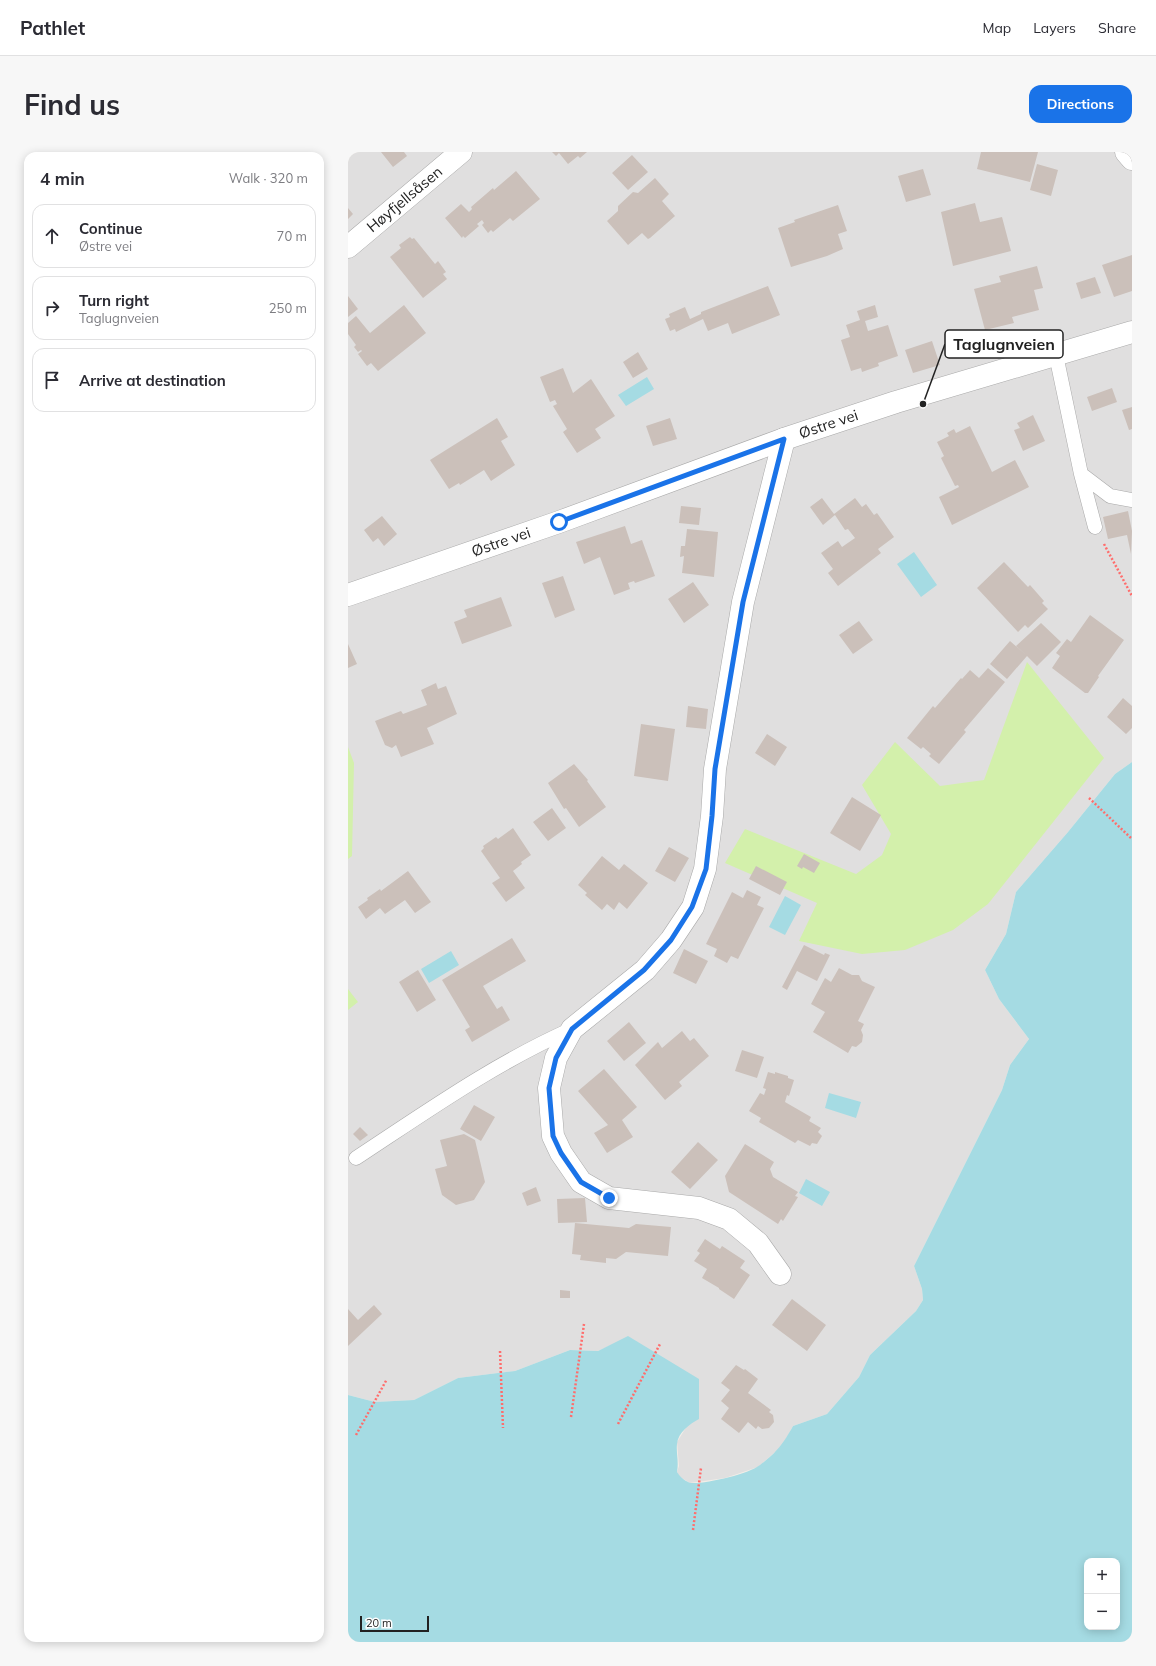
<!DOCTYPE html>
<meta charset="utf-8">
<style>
body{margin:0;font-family:Mulish,sans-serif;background:#f7f7f7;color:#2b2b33}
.controls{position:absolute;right:12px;bottom:12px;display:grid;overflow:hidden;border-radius:8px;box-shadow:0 2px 10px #0003}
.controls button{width:36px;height:36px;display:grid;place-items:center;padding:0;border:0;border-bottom:1px solid #e1e1e2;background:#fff;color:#2b2b33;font:20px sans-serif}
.scale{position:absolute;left:12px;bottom:10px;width:69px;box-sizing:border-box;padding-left:4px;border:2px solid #222;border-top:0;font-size:11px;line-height:14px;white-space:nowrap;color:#222;-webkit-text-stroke:3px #fff;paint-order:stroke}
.stop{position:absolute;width:12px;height:12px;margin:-9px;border:3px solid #1a73e8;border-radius:50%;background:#fff}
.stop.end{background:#1a73e8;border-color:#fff;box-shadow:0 1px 4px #0008}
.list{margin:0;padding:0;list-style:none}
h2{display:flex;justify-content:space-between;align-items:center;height:52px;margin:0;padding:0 16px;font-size:17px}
h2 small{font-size:13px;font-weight:400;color:#7c7c81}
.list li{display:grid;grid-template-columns:26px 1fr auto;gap:12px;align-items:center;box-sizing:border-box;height:64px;margin:0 8px 8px;padding:0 8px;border:1px solid #e1e1e2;border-radius:12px}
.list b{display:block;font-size:15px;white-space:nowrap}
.list p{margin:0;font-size:13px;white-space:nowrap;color:#7c7c81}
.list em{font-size:13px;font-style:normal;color:#7c7c81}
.icon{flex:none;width:22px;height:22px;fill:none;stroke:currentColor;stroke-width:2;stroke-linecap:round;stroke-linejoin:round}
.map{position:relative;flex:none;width:784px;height:1490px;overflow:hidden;border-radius:12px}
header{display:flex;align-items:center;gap:24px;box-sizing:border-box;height:56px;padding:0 20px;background:#fff;border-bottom:1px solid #e1e1e2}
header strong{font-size:19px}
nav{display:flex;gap:22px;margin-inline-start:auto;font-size:14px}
.intro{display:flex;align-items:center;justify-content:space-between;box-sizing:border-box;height:96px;padding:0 24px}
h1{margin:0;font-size:28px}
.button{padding:10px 18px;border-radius:12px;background:#1a73e8;color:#fff;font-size:14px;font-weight:700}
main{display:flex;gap:24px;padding:0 24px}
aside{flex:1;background:#fff;border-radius:12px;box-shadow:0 2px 10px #0003}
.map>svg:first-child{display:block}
.residential{fill:#e0dfdf}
.grass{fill:#d3f0ab}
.water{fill:#a5dbe3;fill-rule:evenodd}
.building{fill:#cbc0ba}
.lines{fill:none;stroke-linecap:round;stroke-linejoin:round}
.service-casing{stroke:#a9a9a9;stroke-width:15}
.minor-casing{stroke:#a9a9a9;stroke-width:23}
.tertiary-casing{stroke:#a9a9a9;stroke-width:23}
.path{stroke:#ff6d6c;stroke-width:2.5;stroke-dasharray:2 2;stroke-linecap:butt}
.service{stroke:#fff;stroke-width:14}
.minor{stroke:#fff;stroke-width:22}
.tertiary{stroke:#fff;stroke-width:22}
.route{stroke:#1a73e8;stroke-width:5}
.labels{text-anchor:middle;stroke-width:3;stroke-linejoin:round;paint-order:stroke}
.street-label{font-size:15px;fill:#222;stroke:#fff}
.leader{fill:none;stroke:#222;stroke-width:1.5}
.callout-dot{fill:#222;stroke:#fff;stroke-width:1.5}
.callout{fill:#fff;stroke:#222;stroke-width:1.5}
.callout-label{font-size:16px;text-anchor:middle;font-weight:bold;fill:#222}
</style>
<header>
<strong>Pathlet</strong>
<nav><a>Map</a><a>Layers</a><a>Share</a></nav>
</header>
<div class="intro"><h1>Find us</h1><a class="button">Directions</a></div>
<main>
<aside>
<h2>4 min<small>Walk · 320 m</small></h2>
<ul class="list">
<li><svg class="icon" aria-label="ahead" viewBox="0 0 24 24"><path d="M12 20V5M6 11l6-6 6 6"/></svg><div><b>Continue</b><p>Østre vei</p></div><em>70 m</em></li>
<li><svg class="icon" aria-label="right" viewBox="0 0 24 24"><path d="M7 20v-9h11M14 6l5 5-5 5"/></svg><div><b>Turn right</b><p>Taglugnveien</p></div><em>250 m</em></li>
<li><svg class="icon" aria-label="arrive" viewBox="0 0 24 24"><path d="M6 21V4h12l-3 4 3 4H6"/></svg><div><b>Arrive at destination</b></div></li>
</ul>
</aside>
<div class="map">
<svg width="784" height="1490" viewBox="0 0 784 1490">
<rect width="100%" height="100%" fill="#f3eee8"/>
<path class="residential" d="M 0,0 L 784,0 L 784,610 L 767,622 L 720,680 L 668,740 L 658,782 L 637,818 L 651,847 L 681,887 L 662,913 L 654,938 L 566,1114 L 574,1137 L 575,1148 L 568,1159 L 522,1203 L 511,1225 L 479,1262 L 445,1274 L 434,1294 L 410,1315 L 377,1326 L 342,1331 L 332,1325 L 329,1320 L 331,1314 L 329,1290 L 339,1274 L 281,1185 L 250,1199 L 222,1198 L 167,1219 L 110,1226 L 66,1248 L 27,1250 L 0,1243 Z"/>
<path class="grass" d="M 679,510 L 756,606 L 640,752 L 605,778 L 557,798 L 514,802 L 451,789 L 469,751 L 377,711 L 397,677 L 508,722 L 534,703 L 543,682 L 514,633 L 547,590 L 592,634 L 636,628 Z
M 0,595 L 6,611 L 4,704 L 0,707 Z
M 0,837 L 10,850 L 0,858 Z"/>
<path class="water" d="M 299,225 L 306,237 L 278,254 L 270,243 Z
M 566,400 L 589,433 L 573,445 L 549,412 Z
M 784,610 L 784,1490 L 0,1490 L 0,1243 L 27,1250 L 66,1248 L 110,1226 L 167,1219 L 222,1198 L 250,1199 L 280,1184 L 351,1227 L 351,1267 C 342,1272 330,1280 329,1292 C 328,1301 331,1310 329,1320 C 332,1325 338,1330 343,1331 C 358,1332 401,1322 412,1313 C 429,1300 435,1292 445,1274 L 479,1262 L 511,1225 L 522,1203 L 568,1159 L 575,1148 L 574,1137 L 566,1114 L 654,938 L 662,913 L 681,887 L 651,847 L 637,818 L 658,782 L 668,740 L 720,680 L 767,622 ZM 739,1409 L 769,1409 L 769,1475 L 739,1475 Z
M 437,744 L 453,753 L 437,783 L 421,775 Z
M 103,799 L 111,813 L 81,831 L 73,817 Z
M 481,941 L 513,950 L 508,966 L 477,956 Z
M 458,1027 L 482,1040 L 474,1054 L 451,1041 Z"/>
<path class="building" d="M 33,0 L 56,0 L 59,4 L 45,15 Z
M 204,0 L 239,0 L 232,6 L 230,4 L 220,12 L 211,1 L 208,4 Z
M 633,0 L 690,0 L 682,30 L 629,17 Z
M 284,3 L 300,20 L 280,38 L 264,21 Z
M 689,12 L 710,18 L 703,44 L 682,38 Z
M 575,17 L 583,43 L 558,50 L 550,24 Z
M 168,19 L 192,47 L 165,69 L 162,66 L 145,80 L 143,78 L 140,81 L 134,73 L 136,71 L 134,68 L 129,72 L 131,74 L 117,86 L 115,84 L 114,86 L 97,66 L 113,52 L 121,60 L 124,57 L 123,55 L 145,36 L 146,38 Z
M 307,26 L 321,42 L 314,49 L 327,64 L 302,86 L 300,87 L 294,81 L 280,93 L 259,69 L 270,59 L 270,54 L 285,40 L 290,41 Z
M 627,51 L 632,70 L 654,65 L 663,99 L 605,114 L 593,60 Z
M 490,53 L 499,79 L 490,82 L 495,97 L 479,104 L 443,115 L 430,76 L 447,70 L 446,68 Z
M 0,56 L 5,62 L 0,67 Z
M 62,85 L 64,87 L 66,86 L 87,112 L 90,109 L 98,120 L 95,122 L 99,127 L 75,146 L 42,105 L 53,96 L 51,93 Z
M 784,103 L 784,139 L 766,145 L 754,113 Z
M 689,114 L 695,136 L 686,138 L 691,158 L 664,165 L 666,171 L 637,178 L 626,137 L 653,130 L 651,124 Z
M 747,125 L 753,141 L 733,147 L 728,131 Z
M 420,134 L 432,163 L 384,182 L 380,171 L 360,179 L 355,167 L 328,180 L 327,177 L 322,179 L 317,167 L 322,165 L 321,162 L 337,155 L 342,167 L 353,162 L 353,160 Z
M 0,144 L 10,157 L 0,165 Z
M 56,153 L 78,181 L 30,219 L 23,211 L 19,214 L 10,202 L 14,199 L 13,198 L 10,200 L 6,195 L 8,193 L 0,182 L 0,171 L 8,164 L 22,181 Z
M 527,153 L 530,165 L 517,169 L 520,179 L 540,173 L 550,204 L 530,211 L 531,214 L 514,220 L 513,216 L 503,219 L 493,188 L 502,185 L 498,173 L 512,168 L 509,159 Z
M 584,189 L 592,213 L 565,221 L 557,198 Z
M 290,200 L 300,217 L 285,226 L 275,210 Z
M 215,216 L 225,241 L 243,227 L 267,264 L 247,277 L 253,286 L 229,301 L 215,280 L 219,277 L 205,254 L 209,252 L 207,248 L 202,250 L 192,225 Z
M 764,236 L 769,250 L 744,259 L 739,245 Z
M 784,255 L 784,277 L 781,278 L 774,258 Z
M 685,263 L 697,289 L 675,299 L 666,278 L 672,276 L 669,271 Z
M 149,266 L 160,285 L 153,289 L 167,313 L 143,329 L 136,318 L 112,333 L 111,331 L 101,337 L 82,308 Z
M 322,266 L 329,287 L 305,294 L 298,274 Z
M 622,274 L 644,320 L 667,308 L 681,335 L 604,373 L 591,345 L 611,335 L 610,333 L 607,334 L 593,306 L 596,304 L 589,290 L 601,284 L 599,281 L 606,277 L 608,281 Z
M 474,346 L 486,362 L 507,346 L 514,355 L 518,352 L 526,363 L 529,361 L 546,385 L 530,397 L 533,401 L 490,434 L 480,421 L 485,417 L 473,401 L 490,389 L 494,395 L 507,386 L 500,377 L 497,378 L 487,363 L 475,373 L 462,355 Z
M 333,354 L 353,356 L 351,373 L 331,371 Z
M 780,359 L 784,379 L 783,402 L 779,383 L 760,387 L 755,365 Z
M 34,364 L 49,382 L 36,394 L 30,386 L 25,390 L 16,378 Z
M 277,374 L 283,392 L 294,388 L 307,424 L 287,431 L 286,429 L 280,431 L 282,437 L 266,443 L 252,405 L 236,412 L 228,390 Z
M 339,377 L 370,380 L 366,425 L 334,421 L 336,404 L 332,405 L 333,394 L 337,394 Z
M 656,410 L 680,435 L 682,433 L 696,449 L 694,451 L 700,457 L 680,476 L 677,473 L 670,480 L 629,436 Z
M 215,424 L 227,458 L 207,466 L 194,431 Z
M 345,430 L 361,453 L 336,471 L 320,447 Z
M 153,445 L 164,474 L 114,492 L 106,470 L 119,465 L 116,458 Z
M 742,463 L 776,488 L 750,524 L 751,525 L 740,541 L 737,541 L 704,516 L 712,504 L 708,501 L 719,487 L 723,490 Z
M 511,469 L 525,488 L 505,502 L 491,483 Z
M 693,471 L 713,490 L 689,514 L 679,504 L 659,527 L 642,512 L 662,489 L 677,502 L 668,494 Z
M 0,492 L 9,512 L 0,516 Z
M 640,516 L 657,530 L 616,578 L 618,580 L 591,612 L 581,604 L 583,602 L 575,595 L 573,597 L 559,586 L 585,554 L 587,556 L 613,526 L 614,527 L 622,518 L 631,526 Z
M 88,531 L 90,537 L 98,534 L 109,562 L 79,576 L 86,592 L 53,605 L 48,593 L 44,596 L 37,593 L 27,569 L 53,559 L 55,562 L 79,553 L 73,538 Z
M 775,546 L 784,554 L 784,576 L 778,582 L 759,565 Z
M 340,554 L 360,557 L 358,577 L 338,575 Z
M 293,572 L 327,577 L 320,629 L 286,624 Z
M 419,582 L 439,595 L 427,614 L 407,601 Z
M 226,612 L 240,628 L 239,629 L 258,655 L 231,675 L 218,656 L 216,657 L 200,631 Z
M 504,645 L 533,663 L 512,699 L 482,681 Z
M 204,656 L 218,676 L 200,689 L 185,670 Z
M 165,676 L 183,703 L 173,710 L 174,712 L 165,719 L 177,736 L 158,750 L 144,731 L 152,726 L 133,699 L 136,696 L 135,694 L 148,685 L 150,687 Z
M 321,695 L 341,706 L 327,730 L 307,719 Z
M 456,702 L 472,711 L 466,721 L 455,715 L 454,717 L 449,714 Z
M 254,704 L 271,718 L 276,712 L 300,731 L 279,757 L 271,750 L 266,758 L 259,752 L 254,758 L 237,743 L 239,741 L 230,733 Z
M 408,714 L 439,730 L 432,743 L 401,727 Z
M 60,719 L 83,750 L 67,761 L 57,748 L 37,762 L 32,756 L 18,767 L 10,755 L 20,748 L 19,746 L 32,737 L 33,739 Z
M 399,738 L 413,745 L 409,753 L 416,756 L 390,807 L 383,804 L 379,811 L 366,804 L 369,797 L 358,792 L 384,740 L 395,746 Z
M 164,786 L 178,809 L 135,834 L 149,857 L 154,854 L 162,868 L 124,890 L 117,878 L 122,875 L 94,828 Z
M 456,793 L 476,803 L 477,801 L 482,803 L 469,829 L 449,819 L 439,838 L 434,835 Z
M 336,797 L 360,809 L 348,832 L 325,821 Z
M 491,816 L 504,823 L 511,823 L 514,829 L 527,835 L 510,869 L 516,872 L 513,878 L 515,883 L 514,890 L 508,895 L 504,894 L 500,901 L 465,880 L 477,860 L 463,852 L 477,826 L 483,830 Z
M 70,818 L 88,848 L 69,860 L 51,830 Z
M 281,870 L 298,891 L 276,909 L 259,889 Z
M 334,879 L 342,889 L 346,886 L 361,904 L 331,930 L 334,934 L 317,948 L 287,913 L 310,890 L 314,896 Z
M 394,898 L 416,905 L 409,926 L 387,919 Z
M 256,917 L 289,955 L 274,968 L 285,985 L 259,1001 L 246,981 L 260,973 L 230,939 Z
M 420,920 L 427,922 L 427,920 L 440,924 L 440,926 L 446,928 L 441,944 L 439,943 L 437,950 L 463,965 L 461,969 L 473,976 L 470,980 L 474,984 L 469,992 L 464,991 L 462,994 L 450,988 L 447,991 L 411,970 L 413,966 L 401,959 L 412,941 L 416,943 L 418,937 L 415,936 Z
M 126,953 L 147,965 L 133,989 L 112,977 Z
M 12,975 L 20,983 L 12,989 L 5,982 Z
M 116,982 L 127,988 L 137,1030 L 126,1048 L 108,1053 L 94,1043 L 87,1017 L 99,1014 L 92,988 Z
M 350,990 L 370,1008 L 342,1037 L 323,1020 Z
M 397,992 L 426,1010 L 422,1017 L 425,1025 L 450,1040 L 447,1044 L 450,1045 L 435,1069 L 433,1067 L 430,1072 L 381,1040 L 377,1024 Z
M 188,1035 L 193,1049 L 179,1054 L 174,1041 Z
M 237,1046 L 239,1070 L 210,1071 L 209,1047 Z
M 227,1071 L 281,1076 L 288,1072 L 323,1075 L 320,1104 L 278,1100 L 268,1107 L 258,1106 L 258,1111 L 232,1108 L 233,1103 L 224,1102 Z
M 357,1087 L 372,1097 L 374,1094 L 397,1109 L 392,1116 L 402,1123 L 386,1147 L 371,1137 L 371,1136 L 354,1126 L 359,1117 L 346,1109 L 352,1101 L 349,1099 Z
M 212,1138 L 222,1139 L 222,1146 L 212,1146 Z
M 444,1147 L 478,1173 L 459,1199 L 424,1173 Z
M 26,1153 L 34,1162 L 0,1194 L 0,1157 L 10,1168 Z
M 388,1213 L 396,1218 L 397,1217 L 410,1227 L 400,1241 L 423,1258 L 421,1260 L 425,1263 L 426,1270 L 421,1276 L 414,1277 L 410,1274 L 408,1277 L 400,1270 L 391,1281 L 373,1267 L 381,1256 L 373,1249 L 382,1238 L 373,1231 Z"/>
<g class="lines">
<g class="service-casing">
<path id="service" d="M 708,203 L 733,322 L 762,344 L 784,348
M 733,322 L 747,375
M 8,1006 C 78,960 147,911 224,877"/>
</g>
<g class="minor-casing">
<g id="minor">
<path d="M 778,0 L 784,7"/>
<path id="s1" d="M 0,95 L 113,0"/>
<path d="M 432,1122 L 410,1091 L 381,1067 L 351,1056 L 261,1046 L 233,1030 L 213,1001 L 205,984 L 201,936 L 208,906 L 224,877 L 297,818 L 323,788 L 345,755 L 357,717 L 364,664 L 367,617 L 395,450 L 436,287"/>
</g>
</g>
<g class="tertiary-casing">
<g id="tertiary">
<path id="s2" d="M 0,443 L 211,370 L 436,287 L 548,250 L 784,180"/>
</g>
</g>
<path class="path" d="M 756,392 L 784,444
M 741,646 L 784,687
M 152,1199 L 155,1276
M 223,1265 L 236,1172
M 270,1272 L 312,1192
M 8,1283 L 39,1227
M 345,1378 L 353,1316"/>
<use href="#service" class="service"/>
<use href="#minor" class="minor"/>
<use href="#tertiary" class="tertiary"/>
</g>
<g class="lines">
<path class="route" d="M 211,370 L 436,287 L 395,450 L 367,617 L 364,664 L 358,717 L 344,755 L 323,788 L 296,818 L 224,877 L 208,906 L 201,936 L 205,984 L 213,1001 L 233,1030 L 261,1046"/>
</g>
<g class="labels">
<g class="street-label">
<text dy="5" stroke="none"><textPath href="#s1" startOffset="74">Høyfjellsåsen</textPath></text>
<text dy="5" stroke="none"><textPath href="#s2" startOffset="510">Østre vei</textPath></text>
<text dy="5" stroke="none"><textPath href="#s2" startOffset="162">Østre vei</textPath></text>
</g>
</g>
<path class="leader" d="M575 252L597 192"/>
<circle class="callout-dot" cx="575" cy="252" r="4"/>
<rect class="callout" x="597" y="178" width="118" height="28" rx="4"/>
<g class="callout-label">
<text x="656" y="198">Taglugnveien</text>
</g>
</svg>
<div class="controls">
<button>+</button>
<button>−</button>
</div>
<div class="scale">20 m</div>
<div class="stop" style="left:211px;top:370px"></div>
<div class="stop end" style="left:261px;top:1046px"></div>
</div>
</main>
